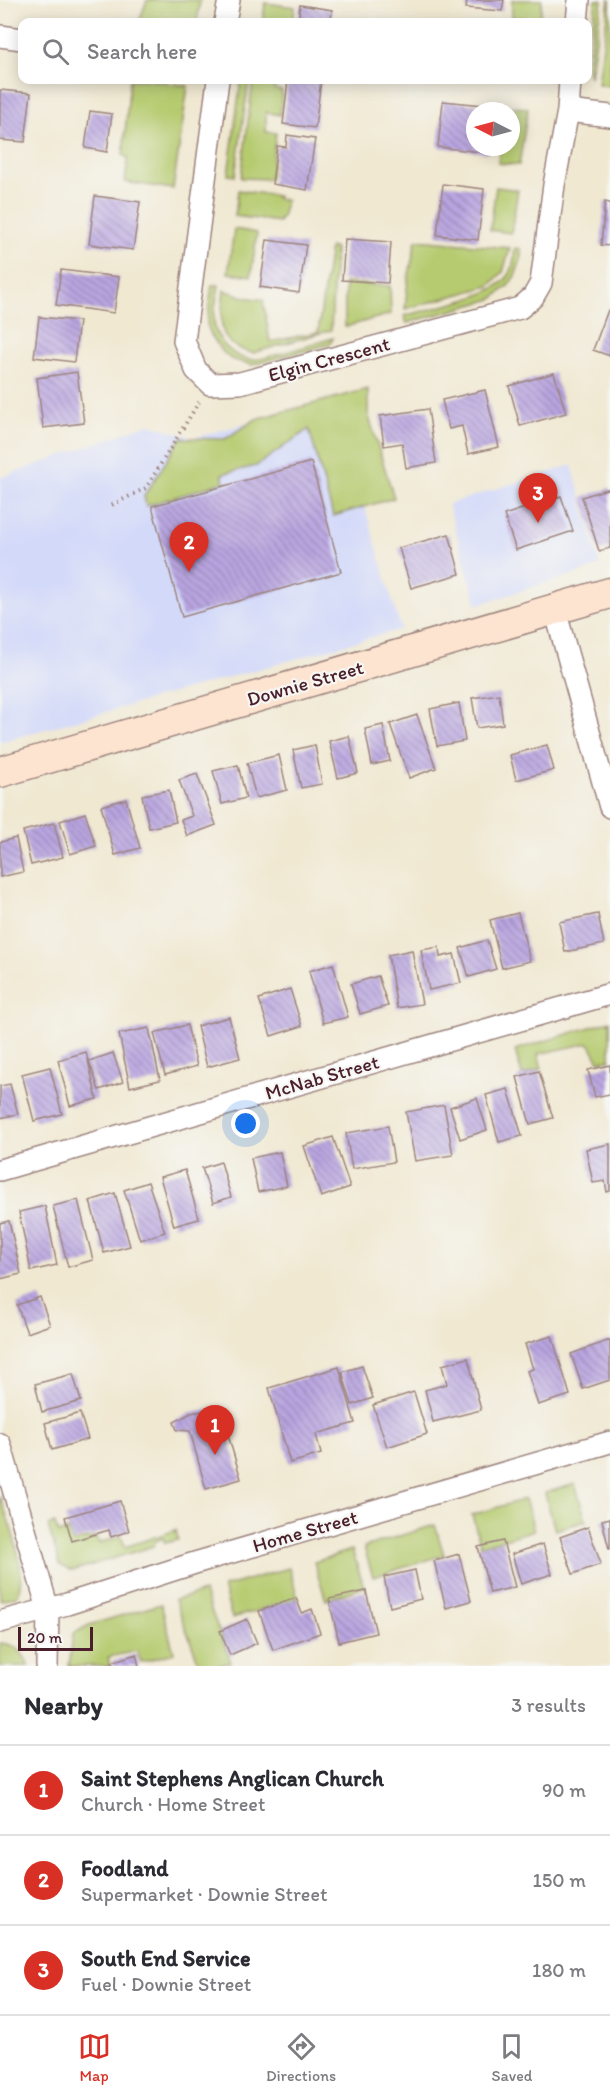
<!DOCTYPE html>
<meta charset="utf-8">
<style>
body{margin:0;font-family:Itim,sans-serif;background:#f7f7f7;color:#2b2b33}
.compass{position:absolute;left:466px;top:102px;width:54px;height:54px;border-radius:50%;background:#fff;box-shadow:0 3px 15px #0003;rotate:276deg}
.scale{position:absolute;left:18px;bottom:15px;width:75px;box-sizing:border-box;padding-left:6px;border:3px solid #4a1f2b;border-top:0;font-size:16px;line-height:21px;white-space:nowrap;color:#4a1f2b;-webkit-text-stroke:4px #f6f6f2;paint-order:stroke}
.you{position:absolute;left:246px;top:1124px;width:21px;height:21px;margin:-15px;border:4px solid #fff;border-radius:50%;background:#1a73e8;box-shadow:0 0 0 9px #1a73e833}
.badge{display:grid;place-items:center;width:39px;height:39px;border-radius:50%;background:#d93025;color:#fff;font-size:20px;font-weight:700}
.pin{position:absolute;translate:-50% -50px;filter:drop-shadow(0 2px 3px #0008)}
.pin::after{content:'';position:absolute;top:32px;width:21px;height:18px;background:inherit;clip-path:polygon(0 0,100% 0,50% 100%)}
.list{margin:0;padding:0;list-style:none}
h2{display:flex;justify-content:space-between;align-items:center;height:78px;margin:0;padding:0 24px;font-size:26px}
h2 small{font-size:20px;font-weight:400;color:#7c7c81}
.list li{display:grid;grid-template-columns:39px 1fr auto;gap:18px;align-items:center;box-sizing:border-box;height:90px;padding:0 24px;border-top:2px solid #e1e1e2}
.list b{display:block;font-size:22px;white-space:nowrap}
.list p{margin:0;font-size:20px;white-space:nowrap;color:#7c7c81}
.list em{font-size:20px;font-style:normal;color:#7c7c81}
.icon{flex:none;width:33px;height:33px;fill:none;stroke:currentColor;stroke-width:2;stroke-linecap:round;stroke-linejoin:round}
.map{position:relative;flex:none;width:610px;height:1666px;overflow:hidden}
.search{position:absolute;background:#fff;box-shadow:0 3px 15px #0003;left:18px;right:18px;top:18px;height:66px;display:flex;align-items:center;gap:15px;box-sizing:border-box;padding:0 21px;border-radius:12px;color:#7c7c81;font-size:22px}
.sheet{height:348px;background:#fff}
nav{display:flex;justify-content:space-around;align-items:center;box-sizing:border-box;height:84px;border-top:2px solid #e1e1e2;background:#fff;font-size:16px;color:#7c7c81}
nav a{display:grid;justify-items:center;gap:3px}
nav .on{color:#d93025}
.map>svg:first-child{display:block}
.built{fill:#d3d9f9}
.grass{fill:#b6cb6f;stroke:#80754d;stroke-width:1.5}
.building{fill:url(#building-back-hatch)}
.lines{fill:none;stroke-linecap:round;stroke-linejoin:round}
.minor-casing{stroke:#9d847e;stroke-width:24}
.secondary-casing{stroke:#9d847e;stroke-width:33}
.path{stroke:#9d847e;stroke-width:4;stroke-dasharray:1.5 4.5;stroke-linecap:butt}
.minor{stroke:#fff;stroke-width:21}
.secondary{stroke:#fde4d0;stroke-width:30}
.labels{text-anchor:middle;stroke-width:4.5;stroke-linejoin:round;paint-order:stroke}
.street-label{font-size:20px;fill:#4a1f2b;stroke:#f6f6f2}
</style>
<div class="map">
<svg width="610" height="1666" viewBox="0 0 610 1666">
<defs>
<pattern id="building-back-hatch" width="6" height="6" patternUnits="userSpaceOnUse" patternTransform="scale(1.5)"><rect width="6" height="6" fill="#b9a5e0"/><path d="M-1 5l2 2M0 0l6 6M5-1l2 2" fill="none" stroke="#9886b6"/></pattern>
</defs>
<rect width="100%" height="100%" fill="#f6f6f2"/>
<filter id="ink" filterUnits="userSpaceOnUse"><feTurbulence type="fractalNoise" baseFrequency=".0167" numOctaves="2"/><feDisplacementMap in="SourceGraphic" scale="12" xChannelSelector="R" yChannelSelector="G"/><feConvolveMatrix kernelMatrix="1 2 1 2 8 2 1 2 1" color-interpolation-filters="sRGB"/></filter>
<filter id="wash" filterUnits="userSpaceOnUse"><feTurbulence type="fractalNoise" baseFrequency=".008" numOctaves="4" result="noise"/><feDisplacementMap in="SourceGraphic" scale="24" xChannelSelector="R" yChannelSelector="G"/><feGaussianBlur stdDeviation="1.35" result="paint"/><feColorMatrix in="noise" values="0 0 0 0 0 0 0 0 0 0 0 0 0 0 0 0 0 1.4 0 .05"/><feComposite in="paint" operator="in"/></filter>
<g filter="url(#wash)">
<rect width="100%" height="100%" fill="#f0e8d1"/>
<path class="built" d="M 333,400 L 401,629 L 0,742 L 0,478 L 149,424 L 193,438 Z
M 572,465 L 600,566 L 477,605 L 448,504 Z"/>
<path class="grass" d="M 147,0 L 200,0 L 197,22 L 139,22 Z
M 512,0 L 542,0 L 540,20 L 512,17 Z
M 596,0 L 602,0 L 590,77 L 588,65 Z
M 609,0 L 610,0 L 610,86 L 598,84 Z
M 265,3 L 295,7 L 293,22 L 263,22 Z
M 130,80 L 148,80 L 188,86 L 173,189 L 125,182 L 128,158 L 123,155 Z
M 241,80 L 249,80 L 235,176 L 228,175 Z
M 253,80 L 274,80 L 274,89 L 282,91 L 280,115 L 266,112 L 266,132 L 276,133 L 270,179 L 241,178 Z
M 507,107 L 528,108 L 519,165 L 498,163 L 500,147 L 511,147 L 511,111 L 506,111 Z
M 496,187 L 518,190 L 511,233 L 490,230 Z
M 238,190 L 277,196 L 277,199 L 286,200 L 282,218 L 280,218 L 279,222 L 235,216 Z
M 234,229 L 257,233 L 251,276 L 228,273 Z
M 416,240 L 510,248 L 503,272 L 489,286 L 405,309 L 408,280 Z
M 330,247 L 335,249 L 331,330 L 253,353 C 214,345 221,320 224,290 L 244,297 L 263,300 L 270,342 L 318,332 Z
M 515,248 L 521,249 L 521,259 L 515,276 L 508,286 L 492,299 L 407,323 L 404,316 C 431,308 494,298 509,275 C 514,267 514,257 515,248 Z
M 345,283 L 390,286 L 391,314 L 345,327 Z
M 212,285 L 219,285 C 217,297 213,311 214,322 C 216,341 232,357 251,360 C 261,361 319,342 333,338 L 330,344 L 252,365 L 231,359 L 221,350 L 211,335 L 207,324 Z
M 368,389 L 368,414 L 394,498 L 333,516 L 309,429 L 256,466 L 222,474 L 224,482 L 146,506 L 144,496 L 181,438 L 225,439 L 256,419 Z
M 610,1021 L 610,1060 L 599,1061 L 589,1043 L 538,1054 L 542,1069 L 522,1075 L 515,1050 Z
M 575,1484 L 586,1521 L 555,1530 L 545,1493 Z
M 0,1496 C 9,1523 29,1569 17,1596 L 0,1600 Z
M 525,1499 L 534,1530 L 481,1546 L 472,1515 Z
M 54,1523 L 59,1533 L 68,1530 L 73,1542 L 95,1537 L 99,1543 L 121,1536 L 125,1547 L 176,1530 L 178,1540 L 165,1543 L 163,1538 L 154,1542 L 154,1546 L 75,1570 L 69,1570 L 60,1565 L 48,1526 Z
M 435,1525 L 444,1555 L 373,1577 L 364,1547 Z
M 352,1550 L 364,1587 L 326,1600 L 314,1562 Z
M 289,1568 L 298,1599 L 232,1618 L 223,1587 Z
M 204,1592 L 231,1662 L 217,1666 L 200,1666 L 175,1600 Z
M 161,1604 L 174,1653 L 141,1662 L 137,1651 L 108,1657 L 110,1666 L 69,1666 L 73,1634 L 89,1625 Z
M 0,1643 C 16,1644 23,1652 29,1666 L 0,1666 Z"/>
<g id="blocks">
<path class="building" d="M 467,0 L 504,0 L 502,11 L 466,8 Z
M 300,5 L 332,10 L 331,22 L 298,22 Z
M 288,80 L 321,80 L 315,128 L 283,124 Z
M 0,90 L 31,93 L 25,142 L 0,140 Z
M 443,101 L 493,106 L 493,111 L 475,111 L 475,147 L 488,147 L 488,153 L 438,147 Z
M 90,111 L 112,114 L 107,152 L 85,148 Z
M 287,135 L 315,139 L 307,190 L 272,184 L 277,146 L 286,147 Z
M 443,184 L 484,189 L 478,240 L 437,235 Z
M 95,196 L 140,202 L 133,250 L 89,244 Z
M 605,202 L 610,203 L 610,246 L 601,245 Z
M 345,239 L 391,242 L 388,283 L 342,280 Z
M 267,240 L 306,245 L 299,293 L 260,287 Z
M 61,270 L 119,277 L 114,313 L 56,305 Z
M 608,310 L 610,310 L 610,356 L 593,350 Z
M 39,317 L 79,321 L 74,362 L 34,357 Z
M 77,372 L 84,423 L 43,428 L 37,378 Z
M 554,373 L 566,413 L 520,426 L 509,386 Z
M 485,390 L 499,447 L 468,454 L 462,426 L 449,429 L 442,400 Z
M 428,409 L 436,463 L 406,468 L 402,443 L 384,446 L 380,416 Z
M 311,462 L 341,572 L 182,617 L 152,506 Z
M 610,488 L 610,548 L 599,551 L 582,497 Z
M 561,496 L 573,531 L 516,550 L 504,515 Z
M 449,534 L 460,574 L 411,588 L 399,548 Z
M 499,694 L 503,724 L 477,728 L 472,698 Z
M 459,703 L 465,741 L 437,746 L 430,709 Z
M 417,715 L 436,768 L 409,778 L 390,724 Z
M 383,725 L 390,761 L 372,765 L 365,729 Z
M 349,736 L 358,773 L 338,778 L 329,741 Z
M 315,745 L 322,784 L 301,788 L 293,750 Z
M 547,745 L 554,770 L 516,780 L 510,755 Z
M 279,755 L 287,790 L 256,798 L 247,763 Z
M 238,765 L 246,798 L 222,804 L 213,771 Z
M 197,774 L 216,825 L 187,836 L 181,820 L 192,816 L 179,780 Z
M 169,790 L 176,822 L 149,828 L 142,795 Z
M 126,799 L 140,848 L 115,855 L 101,806 Z
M 85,813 L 96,846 L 70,854 L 60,821 Z
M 54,823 L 63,857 L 31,865 L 23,831 Z
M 16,838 L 23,872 L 0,877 L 0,842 Z
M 518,913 L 530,961 L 502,968 L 490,920 Z
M 598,914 L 604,944 L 565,952 L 559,922 Z
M 487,940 L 496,969 L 469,977 L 460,948 Z
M 439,947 L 440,957 L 454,954 L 461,983 L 429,990 L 421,950 Z
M 412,950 L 422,1004 L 397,1008 L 388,955 Z
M 333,964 L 348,1017 L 323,1023 L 309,971 Z
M 378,976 L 388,1006 L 360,1014 L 351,984 Z
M 290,989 L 302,1026 L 271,1036 L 259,999 Z
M 229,1017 L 240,1058 L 207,1067 L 197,1026 Z
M 187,1025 L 197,1066 L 165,1075 L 154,1033 Z
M 149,1028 L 160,1080 L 130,1087 L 119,1034 Z
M 86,1052 L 97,1099 L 70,1106 L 58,1060 Z
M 113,1053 L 123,1082 L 99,1090 L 89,1061 Z
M 610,1065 L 610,1094 L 595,1097 L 588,1070 Z
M 50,1067 L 62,1114 L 34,1121 L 22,1074 Z
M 539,1071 L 553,1118 L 530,1124 L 517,1077 Z
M 10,1084 L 18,1114 L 0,1118 L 0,1086 Z
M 508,1089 L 522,1136 L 499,1142 L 486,1095 Z
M 477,1098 L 487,1130 L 460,1139 L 450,1107 Z
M 444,1105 L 453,1155 L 415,1161 L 406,1112 Z
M 388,1126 L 394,1162 L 352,1169 L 346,1133 Z
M 333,1137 L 350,1187 L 321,1197 L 304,1146 Z
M 610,1144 L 610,1191 L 607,1192 L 605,1181 L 593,1183 L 586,1149 Z
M 280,1152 L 287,1186 L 258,1192 L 251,1158 Z
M 221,1162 L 231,1197 L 213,1203 L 202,1168 Z
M 185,1170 L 199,1219 L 174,1226 L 160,1177 Z
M 148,1182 L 165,1232 L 140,1240 L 124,1190 Z
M 115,1193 L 130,1246 L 104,1253 L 90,1201 Z
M 78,1200 L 93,1260 L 68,1267 L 53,1206 Z
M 45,1206 L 57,1265 L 31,1271 L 19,1212 Z
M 9,1221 L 21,1274 L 0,1279 L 0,1223 Z
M 40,1297 L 50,1325 L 27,1333 L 17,1305 Z
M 552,1336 L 570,1395 L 538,1405 L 527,1371 L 533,1369 L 525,1344 Z
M 610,1340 L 610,1380 L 583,1389 L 571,1354 Z
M 468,1358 L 481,1410 L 433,1422 L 425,1390 L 447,1384 L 442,1365 Z
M 362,1366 L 373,1398 L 352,1405 L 342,1372 Z
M 339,1367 L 355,1423 L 316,1434 L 321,1454 L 290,1463 L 269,1388 Z
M 73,1374 L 81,1401 L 42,1412 L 35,1384 Z
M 414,1392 L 427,1434 L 387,1447 L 373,1405 Z
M 220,1408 L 241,1479 L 206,1489 L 190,1431 L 177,1430 L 174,1422 L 191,1413 Z
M 80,1413 L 88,1439 L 52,1450 L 45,1423 Z
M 120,1501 L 129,1531 L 111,1537 L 109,1530 L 72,1541 L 65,1517 Z
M 610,1518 L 610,1549 L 609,1549 L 602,1520 Z
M 588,1527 L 601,1564 L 573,1574 L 560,1537 Z
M 503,1541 L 515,1587 L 490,1593 L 478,1547 Z
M 543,1544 L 552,1574 L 521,1584 L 512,1554 Z
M 459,1554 L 471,1601 L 446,1608 L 434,1561 Z
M 415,1570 L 421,1599 L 390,1607 L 384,1577 Z
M 366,1591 L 376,1633 L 339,1642 L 329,1599 Z
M 296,1598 L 302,1613 L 312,1609 L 320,1633 L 273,1650 L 259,1611 Z
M 247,1619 L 257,1643 L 230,1655 L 220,1631 Z
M 136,1654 L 139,1666 L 113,1666 L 112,1662 Z"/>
</g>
</g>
<g filter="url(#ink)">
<use href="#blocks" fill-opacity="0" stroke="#9d847e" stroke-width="1.5"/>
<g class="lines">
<g class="minor-casing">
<path id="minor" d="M 225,22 L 229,0
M 577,22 L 579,0
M 0,36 L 22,39
M 218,80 L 184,341 L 196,370 L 210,384 L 240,383 L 520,308 L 533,297 L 541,283 L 554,185 L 568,111 L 570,80
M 568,111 L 610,116
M 555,610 L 610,807
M 0,1170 L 610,994
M 0,1444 L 48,1609 L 47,1666
M 0,1622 L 67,1604 L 198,1562 L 610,1442"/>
</g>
<g class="secondary-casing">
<path id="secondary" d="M 0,772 L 610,593"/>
</g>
<path class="path" d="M 112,505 L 146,488 L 199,402"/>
<use href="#minor" class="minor"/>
<use href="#secondary" class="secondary"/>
</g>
</g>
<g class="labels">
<g class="street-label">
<text transform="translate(329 359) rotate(-15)" y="7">Elgin Crescent</text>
<text transform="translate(305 683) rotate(-16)" y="7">Downie Street</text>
<text transform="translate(322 1077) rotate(-16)" y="7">McNab Street</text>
<text transform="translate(305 1531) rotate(-16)" y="7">Home Street</text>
</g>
</g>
</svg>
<svg class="compass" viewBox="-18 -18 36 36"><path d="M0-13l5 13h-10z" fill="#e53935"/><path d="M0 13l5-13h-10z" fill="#7c7c81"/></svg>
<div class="scale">20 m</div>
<div class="you"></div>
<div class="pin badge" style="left:215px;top:1455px">1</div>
<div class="pin badge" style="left:189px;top:572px">2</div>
<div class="pin badge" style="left:538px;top:523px">3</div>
<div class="search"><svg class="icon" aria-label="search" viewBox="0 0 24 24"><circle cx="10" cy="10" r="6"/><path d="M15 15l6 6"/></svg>Search here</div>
</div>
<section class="sheet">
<h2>Nearby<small>3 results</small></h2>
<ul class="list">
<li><span class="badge">1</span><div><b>Saint Stephens Anglican Church</b><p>Church · Home Street</p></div><em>90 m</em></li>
<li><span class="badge">2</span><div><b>Foodland</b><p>Supermarket · Downie Street</p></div><em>150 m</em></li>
<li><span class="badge">3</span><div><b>South End Service</b><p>Fuel · Downie Street</p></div><em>180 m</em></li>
</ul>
</section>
<nav>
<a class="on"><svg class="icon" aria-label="map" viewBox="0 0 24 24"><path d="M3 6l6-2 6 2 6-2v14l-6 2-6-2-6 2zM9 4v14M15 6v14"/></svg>Map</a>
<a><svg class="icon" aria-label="directions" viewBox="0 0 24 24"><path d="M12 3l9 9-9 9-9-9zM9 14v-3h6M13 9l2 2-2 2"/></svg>Directions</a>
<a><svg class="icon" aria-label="saved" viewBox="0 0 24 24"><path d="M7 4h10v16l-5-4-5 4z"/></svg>Saved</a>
</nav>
